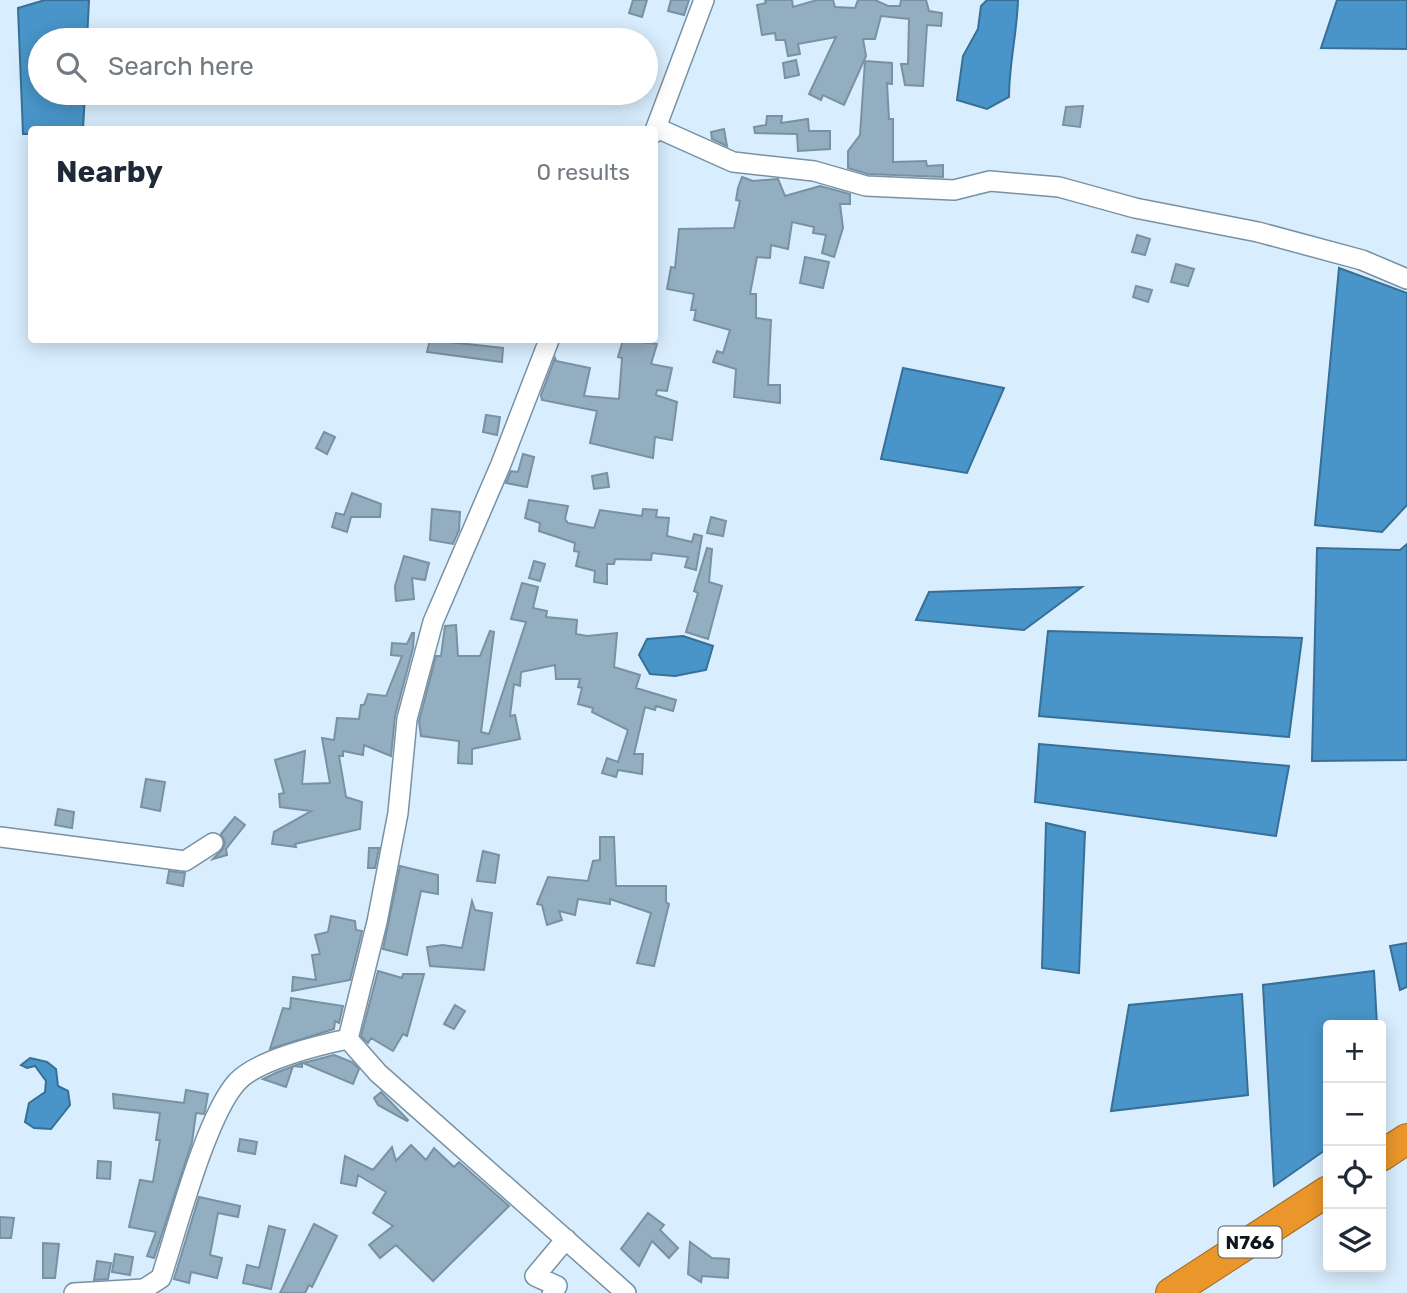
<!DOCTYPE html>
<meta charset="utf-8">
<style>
body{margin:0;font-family:Rubik,sans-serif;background:#f6f6f7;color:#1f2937}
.controls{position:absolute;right:21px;bottom:21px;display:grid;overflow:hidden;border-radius:7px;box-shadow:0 4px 18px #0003}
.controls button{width:63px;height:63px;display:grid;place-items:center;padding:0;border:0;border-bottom:2px solid #e0e1e3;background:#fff;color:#1f2937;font:35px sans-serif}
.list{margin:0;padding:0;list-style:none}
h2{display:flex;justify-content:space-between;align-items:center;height:91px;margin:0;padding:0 28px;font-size:30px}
h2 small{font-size:23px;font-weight:400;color:#747a83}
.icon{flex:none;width:38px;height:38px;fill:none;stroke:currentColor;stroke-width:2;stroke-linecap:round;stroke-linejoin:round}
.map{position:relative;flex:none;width:1407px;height:1293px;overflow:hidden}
.search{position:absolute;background:#fff;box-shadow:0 4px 18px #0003;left:28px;top:28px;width:630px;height:77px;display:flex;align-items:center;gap:18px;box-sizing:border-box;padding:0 24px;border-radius:38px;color:#747a83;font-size:26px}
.panel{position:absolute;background:#fff;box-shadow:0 4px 18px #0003;left:28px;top:126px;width:630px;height:217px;border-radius:7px}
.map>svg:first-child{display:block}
.water{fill:#4995c9;stroke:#376f96;stroke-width:2}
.building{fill:#94aec1;stroke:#7891a3;stroke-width:2}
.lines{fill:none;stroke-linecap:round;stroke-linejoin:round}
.minor-casing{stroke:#7891a3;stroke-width:22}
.highway-casing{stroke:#9d6a26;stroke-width:32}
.minor{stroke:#fff;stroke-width:19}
.highway{stroke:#ea962a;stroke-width:30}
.labels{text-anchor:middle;stroke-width:6;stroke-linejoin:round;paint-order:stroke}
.shield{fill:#fff;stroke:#565d62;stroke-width:2}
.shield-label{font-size:19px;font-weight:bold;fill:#0d171e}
</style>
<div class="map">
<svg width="1407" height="1293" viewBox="0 0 1407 1293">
<rect width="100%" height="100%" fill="#d8edfd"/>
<path class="water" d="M 45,0 L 89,0 L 87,40 L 40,40 L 40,93 L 85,93 L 83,129 L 32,130 L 31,134 L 23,134 L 18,8 Z
M 987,0 L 1018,0 C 1017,33 1009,64 1009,97 L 987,109 L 957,100 L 963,56 L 978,29 L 981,6 Z
M 1337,0 L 1407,0 L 1407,49 L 1321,48 Z
M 1339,268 L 1407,293 L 1407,505 L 1382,532 L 1315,525 Z
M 903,368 L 1004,388 L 967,473 L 881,459 Z
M 1407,544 L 1407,760 L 1312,761 L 1317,548 L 1400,550 Z
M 1082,587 L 1024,630 L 916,620 L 929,592 Z
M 1048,631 L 1302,638 L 1289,737 L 1039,716 Z
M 683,636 L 713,646 L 706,670 L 675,676 L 650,674 L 639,655 L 647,639 Z
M 1039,744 L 1289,766 L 1276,836 L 1035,802 Z
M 1046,823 L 1085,832 L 1079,973 L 1042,968 Z
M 1407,943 L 1407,987 L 1400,990 L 1390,946 Z
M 1374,971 L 1377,1025 L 1328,1025 L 1328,1148 L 1274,1186 L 1263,985 Z
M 1242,994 L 1248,1095 L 1111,1111 L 1129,1005 Z
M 30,1058 L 47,1062 L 56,1069 L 58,1086 L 68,1091 L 70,1105 L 51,1129 L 34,1128 L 25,1122 L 29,1103 L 45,1092 L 46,1081 L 35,1066 L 27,1068 L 21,1065 Z"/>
<path class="building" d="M 633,0 L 647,0 L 642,17 L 629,13 Z
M 671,0 L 689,0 L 684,15 L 668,11 Z
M 765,0 L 792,0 L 793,7 L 817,0 L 833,0 L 835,7 L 855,8 L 858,0 L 875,0 L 888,6 L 900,6 L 901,0 L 926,0 L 929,11 L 942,13 L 941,26 L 927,25 L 923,86 L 905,85 L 901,64 L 908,64 L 909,19 L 881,16 L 875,39 L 863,39 L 866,56 L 844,105 L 823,95 L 821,100 L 809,94 L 836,37 L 798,44 L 800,54 L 788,56 L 785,40 L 776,40 L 775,33 L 762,35 L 757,5 L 766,3 Z
M 796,60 L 799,75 L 785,78 L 783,63 Z
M 865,61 L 892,63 L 892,84 L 887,83 L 889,119 L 893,119 L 893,162 L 926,161 L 927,166 L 943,165 L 943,177 L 868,174 L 848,168 L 848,151 L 860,135 Z
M 1083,106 L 1080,127 L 1063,125 L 1066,107 Z
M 767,116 L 782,116 L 781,123 L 808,119 L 809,131 L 830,131 L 830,149 L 798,151 L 797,134 L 755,133 L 754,127 L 766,125 Z
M 724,129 L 727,146 L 712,139 L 711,132 Z
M 742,177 L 753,181 L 778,179 L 785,196 L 820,186 L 850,194 L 850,204 L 840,204 L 843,228 L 834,257 L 822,253 L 826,235 L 813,233 L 814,227 L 792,222 L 788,249 L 771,245 L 770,258 L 757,257 L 750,294 L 756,294 L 756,318 L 771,320 L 768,385 L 780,385 L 780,403 L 734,397 L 736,369 L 713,362 L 717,351 L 723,353 L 730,330 L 694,320 L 696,310 L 691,310 L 694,294 L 667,289 L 671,267 L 675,268 L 679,229 L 734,228 L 740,201 L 736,200 L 738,188 Z
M 1137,235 L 1150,239 L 1145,255 L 1132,252 Z
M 805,257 L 829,262 L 823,288 L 800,283 Z
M 1176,264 L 1194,269 L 1188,286 L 1171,282 Z
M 1136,286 L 1152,290 L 1148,302 L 1133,297 Z
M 430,340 L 503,348 L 502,362 L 427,352 Z
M 623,340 L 657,344 L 651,364 L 672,368 L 667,391 L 657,390 L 656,395 L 677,402 L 672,440 L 655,437 L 653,458 L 590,443 L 597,411 L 542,400 L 541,395 L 555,358 L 556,361 L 590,368 L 584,396 L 619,399 L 622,358 L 618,357 Z
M 486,415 L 500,417 L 497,435 L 483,432 Z
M 324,432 L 335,437 L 327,454 L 316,448 Z
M 523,454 L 534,457 L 527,487 L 506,483 L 511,471 L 518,472 Z
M 607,473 L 609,487 L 594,489 L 592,476 Z
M 352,493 L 381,504 L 380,517 L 351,517 L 347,532 L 332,527 L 336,513 L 344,515 Z
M 529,500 L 568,506 L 565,519 L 568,523 L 594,528 L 600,510 L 642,516 L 643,509 L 657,510 L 656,517 L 669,518 L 667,536 L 692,542 L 694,534 L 702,536 L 696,570 L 685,567 L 688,557 L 652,553 L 651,560 L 615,559 L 614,564 L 607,564 L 607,584 L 594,582 L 595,571 L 576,566 L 579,552 L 574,551 L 575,543 L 539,531 L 540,523 L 525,518 Z
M 432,509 L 460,512 L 459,530 L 453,544 L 430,540 Z
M 711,517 L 726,521 L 723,536 L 707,533 Z
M 707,548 L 712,549 L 709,582 L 722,586 L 708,639 L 686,632 L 698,593 L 694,591 Z
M 404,556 L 429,563 L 425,580 L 412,578 L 414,599 L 396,601 L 395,586 Z
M 534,561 L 545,564 L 540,581 L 529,578 Z
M 522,583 L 538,587 L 533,608 L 547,611 L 546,617 L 577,620 L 576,634 L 587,636 L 617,633 L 614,667 L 640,675 L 636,688 L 676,700 L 673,711 L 656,706 L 655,710 L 645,707 L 634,754 L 643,754 L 642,774 L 618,770 L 616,777 L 602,773 L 607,758 L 618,762 L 628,730 L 592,712 L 593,708 L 578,704 L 582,688 L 578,687 L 580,679 L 556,679 L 555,665 L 521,672 L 520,686 L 514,684 L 510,716 L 515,715 L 520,739 L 472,749 L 472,764 L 458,763 L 459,741 L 421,736 L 419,721 L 436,656 L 441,656 L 445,626 L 456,625 L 458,656 L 480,656 L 490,631 L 494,632 L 481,732 L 489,734 L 526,622 L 511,619 Z
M 412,633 L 414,633 L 413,648 L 395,716 L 391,756 L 364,745 L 363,755 L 343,751 L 343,756 L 339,756 L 346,797 L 362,802 L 360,829 L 295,844 L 296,847 L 272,844 L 274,832 L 311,811 L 280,807 L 279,794 L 284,793 L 275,760 L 305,751 L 302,784 L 330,783 L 322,738 L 334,740 L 337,718 L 359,719 L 361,705 L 364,705 L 368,694 L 386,696 L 402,656 L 391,655 L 392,643 L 407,644 Z
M 146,779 L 165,782 L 160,811 L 141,807 Z
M 58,809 L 74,812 L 72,828 L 55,825 Z
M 235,817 L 245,825 L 226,849 L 227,855 L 213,859 L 223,849 L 225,842 L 221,834 Z
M 600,837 L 614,837 L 616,886 L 666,886 L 666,902 L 669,904 L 654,966 L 637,963 L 651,913 L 610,899 L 610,904 L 578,899 L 575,915 L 559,911 L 562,920 L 547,925 L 542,905 L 537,904 L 548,877 L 588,881 L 593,861 L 600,860 Z
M 369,848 L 379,848 L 375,868 L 368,868 Z
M 483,851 L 499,855 L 495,883 L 477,881 Z
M 400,866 L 438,875 L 438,894 L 421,891 L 407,955 L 383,949 Z
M 169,871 L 185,873 L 183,886 L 167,883 Z
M 472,901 L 475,910 L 492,913 L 484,970 L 430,966 L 427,947 L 443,945 L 462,948 Z
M 331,916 L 355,921 L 356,930 L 362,931 L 350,980 L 292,991 L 293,977 L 316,980 L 312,955 L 320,954 L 315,935 L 328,932 Z
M 378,971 L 402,978 L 403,974 L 424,974 L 407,1036 L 403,1034 L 393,1051 L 371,1038 L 368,1043 L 361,1036 Z
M 291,998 L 343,1006 L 339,1023 L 335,1021 L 334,1029 L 270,1049 L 283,1008 L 290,1009 Z
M 455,1005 L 465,1011 L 454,1029 L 444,1024 Z
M 334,1055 L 352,1062 L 359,1069 L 353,1084 L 303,1063 Z
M 302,1063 L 302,1067 L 293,1066 L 286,1087 L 263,1079 L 278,1072 Z
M 186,1090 L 208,1094 L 205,1111 L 204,1114 L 196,1113 L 192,1142 L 154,1258 L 147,1256 L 156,1232 L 129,1227 L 140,1180 L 153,1182 L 160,1140 L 156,1140 L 160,1113 L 114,1108 L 113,1094 L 184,1103 Z
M 381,1092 L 408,1120 L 407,1121 L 378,1105 L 374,1098 Z
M 240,1139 L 257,1142 L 255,1154 L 238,1151 Z
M 411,1145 L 426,1160 L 434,1148 L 454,1167 L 459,1162 L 509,1206 L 433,1281 L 396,1245 L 380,1258 L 369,1245 L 393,1226 L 373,1213 L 386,1192 L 358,1175 L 356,1186 L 341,1183 L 345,1156 L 373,1170 L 392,1147 L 396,1161 Z
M 98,1161 L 111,1162 L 110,1179 L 97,1178 Z
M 199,1197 L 240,1206 L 238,1217 L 218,1213 L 210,1255 L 222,1258 L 217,1278 L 191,1272 L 189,1283 L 174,1279 Z
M 648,1213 L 664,1225 L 660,1230 L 678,1248 L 669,1258 L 652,1241 L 639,1266 L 621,1249 Z
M 0,1217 L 14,1218 L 11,1238 L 0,1238 Z
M 314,1224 L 337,1236 L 312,1287 L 309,1285 L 305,1293 L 280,1293 Z
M 269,1226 L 285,1230 L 271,1289 L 243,1283 L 247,1265 L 259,1268 Z
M 690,1242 L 712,1258 L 729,1259 L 728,1278 L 702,1276 L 701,1282 L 688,1274 Z
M 43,1243 L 59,1244 L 55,1278 L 43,1278 Z
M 115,1254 L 133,1257 L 130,1275 L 112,1272 Z
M 97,1261 L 111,1263 L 108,1279 L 94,1280 Z"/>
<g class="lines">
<g class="minor-casing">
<path id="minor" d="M 657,128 L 733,162 L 814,171 L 866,186 L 954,190 L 990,181 L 1059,187 L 1135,208 L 1258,232 L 1362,260 L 1407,279
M 654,133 L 704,0
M 549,340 L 501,464 L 433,622 L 407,719 L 398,813 L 377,922 L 348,1039 L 378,1073 L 626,1293
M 0,837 L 185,861 L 213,843
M 74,1293 L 144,1289 L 161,1278 C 177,1229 206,1116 237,1082 C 257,1060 319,1045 348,1039
M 552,1293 L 557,1286 L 535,1276 L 566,1239"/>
</g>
<g class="highway-casing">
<path id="highway" d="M 1381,1156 L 1407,1139
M 1171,1293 L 1328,1191"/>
</g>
<use href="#minor" class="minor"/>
<use href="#highway" class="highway"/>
</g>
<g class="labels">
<rect class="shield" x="1218.5" y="1226.5" width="63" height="31" rx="5"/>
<g class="shield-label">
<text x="1250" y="1249">N766</text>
</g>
</g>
</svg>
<div class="controls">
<button>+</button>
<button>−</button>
<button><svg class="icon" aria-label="locate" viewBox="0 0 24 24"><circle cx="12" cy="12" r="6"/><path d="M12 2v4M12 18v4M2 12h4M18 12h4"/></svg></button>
<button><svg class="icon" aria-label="layers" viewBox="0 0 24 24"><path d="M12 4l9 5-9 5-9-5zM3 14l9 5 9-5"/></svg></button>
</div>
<div class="search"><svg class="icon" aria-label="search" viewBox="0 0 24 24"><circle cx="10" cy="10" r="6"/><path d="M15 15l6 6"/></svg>Search here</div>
<section class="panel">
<h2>Nearby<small>0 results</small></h2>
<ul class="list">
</ul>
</section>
</div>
